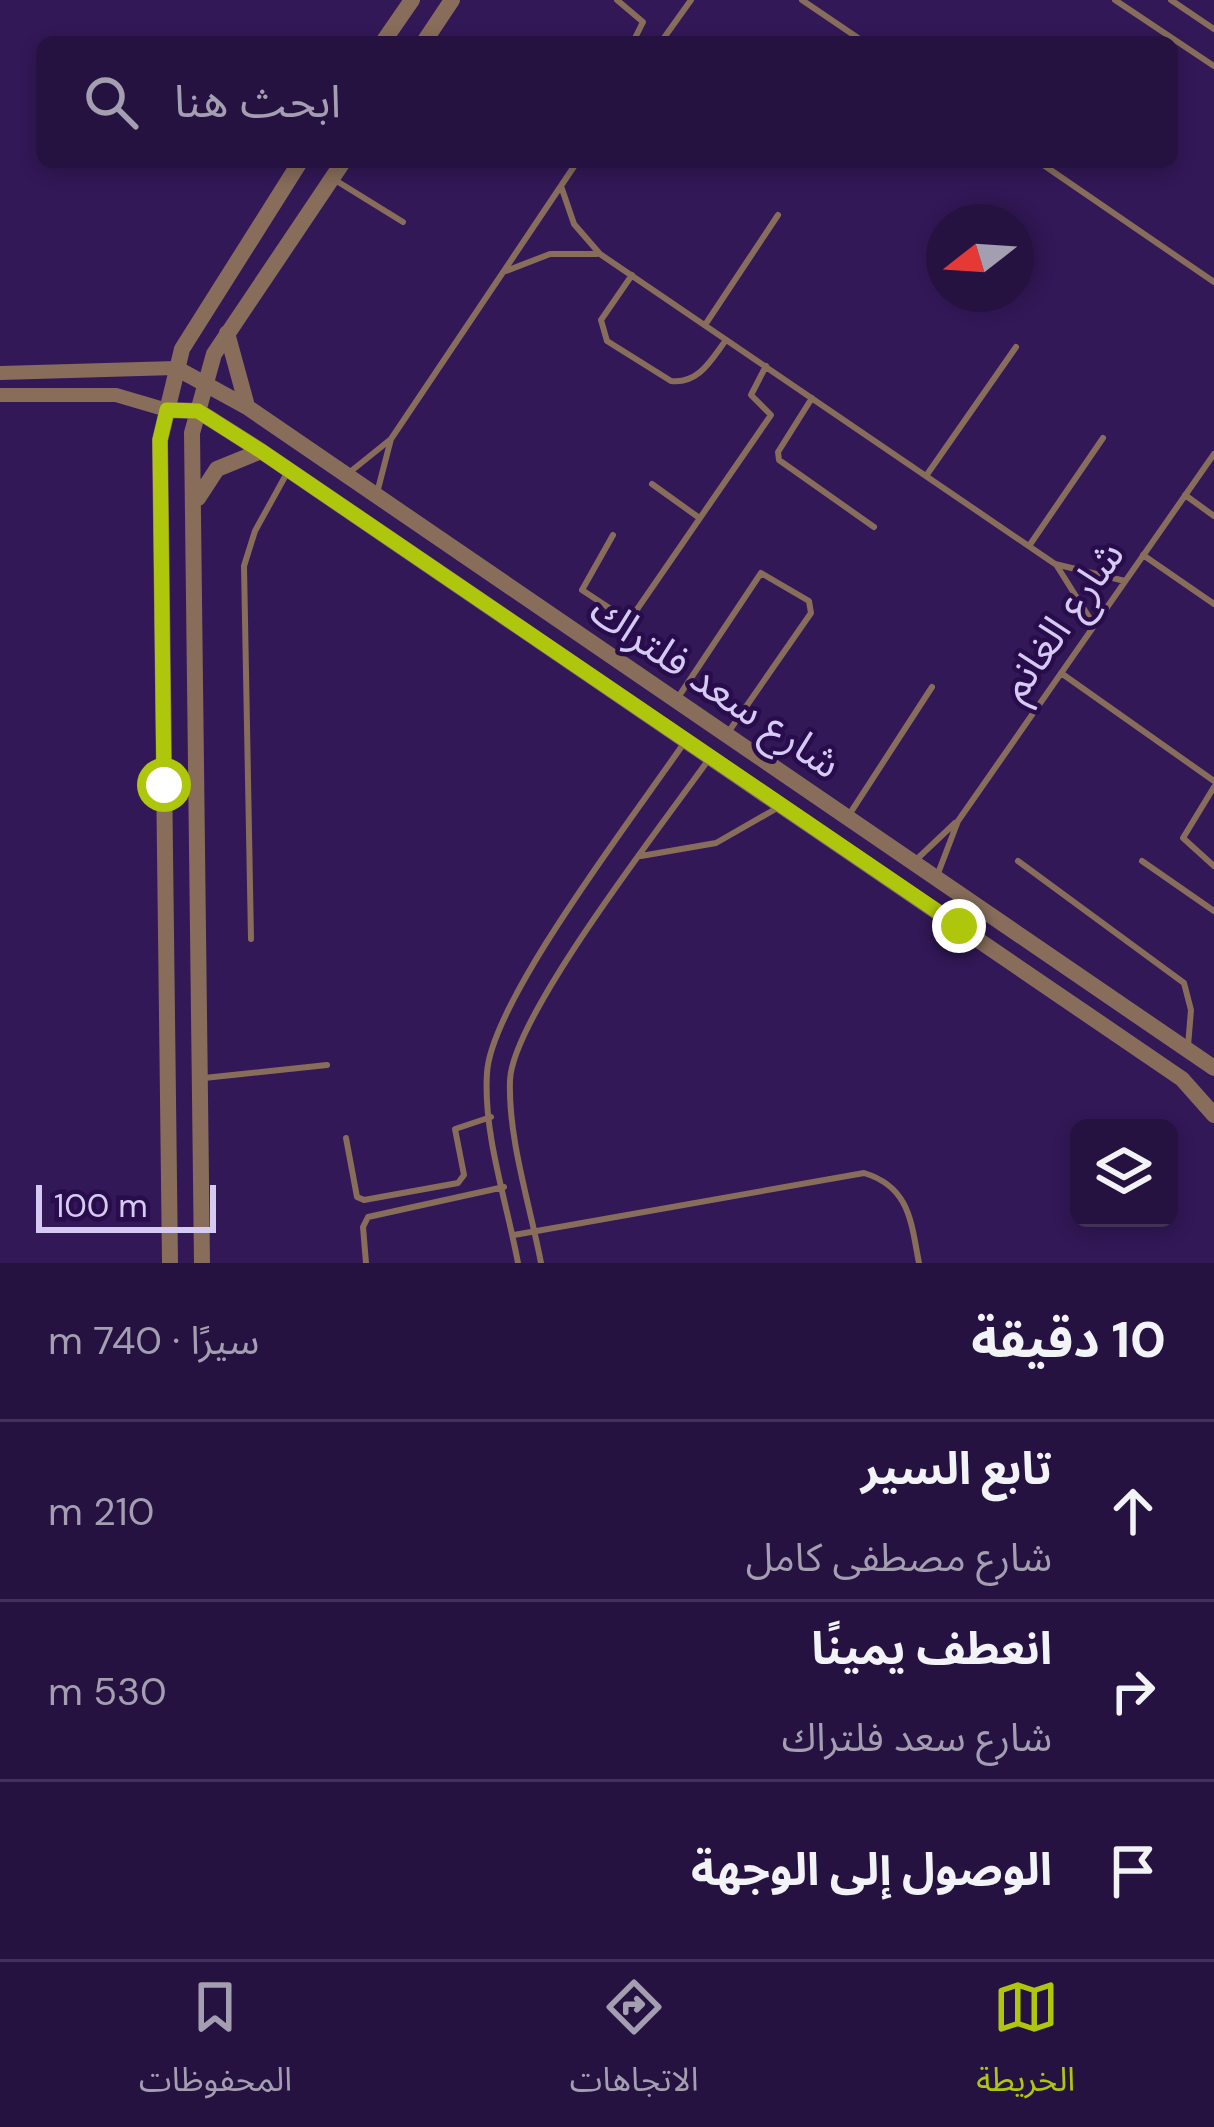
<!DOCTYPE html>
<html lang="ar">
<meta charset="utf-8">
<style>
body{margin:0;font-family:"DM Sans","Noto Sans Arabic",sans-serif;background:#32204c;color:#f1f3f6;direction:rtl}
.controls{position:absolute;right:36px;bottom:36px;display:grid;overflow:hidden;border-radius:18px;box-shadow:0 6px 18px #0003}
.controls button{width:108px;height:108px;display:grid;place-items:center;padding:0;border:0;border-bottom:3px solid #42325a;background:#261241;color:#f1f3f6;font:60px sans-serif}
.compass{position:absolute;left:926px;top:204px;width:108px;height:108px;border-radius:50%;background:#261241;box-shadow:0 6px 18px #0003;rotate:253deg}
.scale{position:absolute;left:36px;bottom:30px;width:180px;box-sizing:border-box;padding-left:12px;border:6px solid #d5caf1;border-top:0;font-size:33px;line-height:42px;white-space:nowrap;color:#d5caf1;-webkit-text-stroke:9px #280c4c;paint-order:stroke}
.stop{position:absolute;width:36px;height:36px;margin:-27px;border:9px solid #aec60c;border-radius:50%;background:#fff}
.stop.end{background:#aec60c;border-color:#fff;box-shadow:0 3px 12px #0008}
.list{margin:0;padding:0;list-style:none}
h2{display:flex;justify-content:space-between;align-items:center;height:156px;margin:0;padding:0 48px;font-size:51px}
h2 small{font-size:39px;font-weight:400;color:#a49eb1}
.list li{display:grid;grid-template-columns:78px 1fr auto;gap:36px;align-items:center;box-sizing:border-box;height:180px;padding:0 48px;border-top:3px solid #42325a}
.list b{display:block;font-size:45px;white-space:nowrap}
.list p{margin:0;font-size:39px;white-space:nowrap;color:#a49eb1}
.list em{font-size:39px;font-style:normal;color:#a49eb1}
.icon{flex:none;width:66px;height:66px;fill:none;stroke:currentColor;stroke-width:2;stroke-linecap:round;stroke-linejoin:round}
.map{position:relative;flex:none;width:1214px;height:1263px;overflow:hidden;direction:ltr}
.search{position:absolute;background:#261241;box-shadow:0 6px 18px #0003;left:36px;right:36px;top:36px;height:132px;display:flex;align-items:center;gap:30px;box-sizing:border-box;padding:0 42px;border-radius:18px;color:#a49eb1;font-size:45px}
.sheet{height:696px;background:#261241}
nav{display:flex;justify-content:space-around;align-items:center;box-sizing:border-box;height:168px;border-top:3px solid #42325a;background:#261241;font-size:33px;color:#a49eb1}
nav a{display:grid;justify-items:center;gap:6px}
nav .on{color:#aec60c}
.map>svg:first-child{display:block}
.lines{fill:none;stroke-linecap:round;stroke-linejoin:round}
.service{stroke:#876d5a;stroke-width:6}
.minor{stroke:#876d5a;stroke-width:14}
.tertiary{stroke:#876d5a;stroke-width:16}
.route{stroke:#aec60c;stroke-width:15}
.labels{text-anchor:middle;stroke-width:9;stroke-linejoin:round;paint-order:stroke}
.street-label{font-size:42px;fill:#d5caf1;stroke:#280c4c}
</style>
<div class="map">
<svg width="1214" height="1263" viewBox="0 0 1214 1263">
<rect width="100%" height="100%" fill="#321857"/>
<g class="lines">
<path class="service" d="M 617,0 L 643,22 L 633,42
M 802,0 L 864,42
M 1115,0 L 1214,66
M 1171,0 L 1214,29
M 661,42 L 691,0
M 1039,162 L 1214,282
M 335,180 L 403,222
M 561,186 L 574,224 L 600,254 L 1055,564 L 1125,581
M 506,271 L 550,254 L 597,254
M 632,275 L 601,320 L 607,341 L 671,381 C 699,384 711,360 726,340
M 705,325 L 778,215
M 812,398 L 778,452 L 779,460 L 874,527
M 350,472 L 391,439 L 577,162
M 926,476 L 1016,347
M 652,484 L 698,517
M 377,493 L 391,439
M 1185,495 L 1214,516
M 613,535 L 582,590 L 629,621 L 771,415 L 751,395 L 766,366
M 1029,546 L 1103,438
M 1143,555 L 1214,604
M 1057,566 L 1094,625
M 1061,673 L 1214,781
M 677,699 L 761,573 L 809,601 L 811,613 L 727,734
M 1214,787 L 1183,838 L 1214,866
M 849,815 L 932,687
M 641,856 L 716,843 L 779,807
M 917,859 L 955,823
M 1018,861 L 1184,983 L 1191,1010 L 1188,1046
M 1142,861 L 1214,911
M 937,876 L 958,821 L 1214,454
M 251,939 L 244,566 L 255,531 L 287,473
M 204,1078 L 327,1065
M 346,1138 L 357,1197 L 364,1200 L 458,1183 L 464,1175 L 455,1129 L 491,1117
M 514,1235 L 864,1173 C 910,1187 911,1222 919,1263
M 366,1263 L 363,1227 L 368,1217 L 504,1187
M 518,1263 C 507,1203 483,1134 487,1073 C 491,1001 637,812 684,743
M 541,1263 C 530,1205 508,1139 510,1080 C 513,1015 665,821 709,759"/>
<path class="minor" d="M 0,373 L 176,368
M 0,395 L 116,395 L 167,410"/>
<path class="tertiary" d="M 383,42 L 412,0
M 424,42 L 452,0
M 227,333 L 247,406
M 176,368 L 247,407 L 1214,1068
M 167,410 L 198,411 L 261,451 L 1182,1079 L 1214,1115
M 198,498 L 217,469 L 261,451
M 170,1263 L 160,440 L 182,349 L 300,162
M 202,1263 L 192,433 L 214,354 L 343,162"/>
</g>
<g class="lines">
<path class="route" d="M 164,785 L 160,440 L 167,410 L 198,411 L 261,451 L 959,926"/>
</g>
<g class="labels">
<g class="street-label">
<text transform="translate(1061 620) rotate(-55)" y="15">شارع الغانم</text>
<text transform="translate(716 686) rotate(34)" y="15">شارع سعد فلتراك</text>
</g>
</g>
</svg>
<div class="controls">
<button><svg class="icon" aria-label="layers" viewBox="0 0 24 24"><path d="M12 4l9 5-9 5-9-5zM3 14l9 5 9-5"/></svg></button>
</div>
<svg class="compass" viewBox="-18 -18 36 36"><path d="M0-13l5 13h-10z" fill="#e53935"/><path d="M0 13l5-13h-10z" fill="#a49eb1"/></svg>
<div class="scale">100 m</div>
<div class="stop" style="left:164px;top:785px"></div>
<div class="stop end" style="left:959px;top:926px"></div>
<div class="search"><svg class="icon" aria-label="search" viewBox="0 0 24 24"><circle cx="10" cy="10" r="6"/><path d="M15 15l6 6"/></svg>ابحث هنا</div>
</div>
<section class="sheet">
<h2>10 دقيقة<small>سيرًا · 740 m</small></h2>
<ul class="list">
<li><svg class="icon" aria-label="ahead" viewBox="0 0 24 24"><path d="M12 20V5M6 11l6-6 6 6"/></svg><div><b>تابع السير</b><p>شارع مصطفى كامل</p></div><em>210 m</em></li>
<li><svg class="icon" aria-label="right" viewBox="0 0 24 24"><path d="M7 20v-9h11M14 6l5 5-5 5"/></svg><div><b>انعطف يمينًا</b><p>شارع سعد فلتراك</p></div><em>530 m</em></li>
<li><svg class="icon" aria-label="arrive" viewBox="0 0 24 24"><path d="M6 21V4h12l-3 4 3 4H6"/></svg><div><b>الوصول إلى الوجهة</b></div></li>
</ul>
</section>
<nav>
<a class="on"><svg class="icon" aria-label="map" viewBox="0 0 24 24"><path d="M3 6l6-2 6 2 6-2v14l-6 2-6-2-6 2zM9 4v14M15 6v14"/></svg>الخريطة</a>
<a><svg class="icon" aria-label="directions" viewBox="0 0 24 24"><path d="M12 3l9 9-9 9-9-9zM9 14v-3h6M13 9l2 2-2 2"/></svg>الاتجاهات</a>
<a><svg class="icon" aria-label="saved" viewBox="0 0 24 24"><path d="M7 4h10v16l-5-4-5 4z"/></svg>المحفوظات</a>
</nav>
